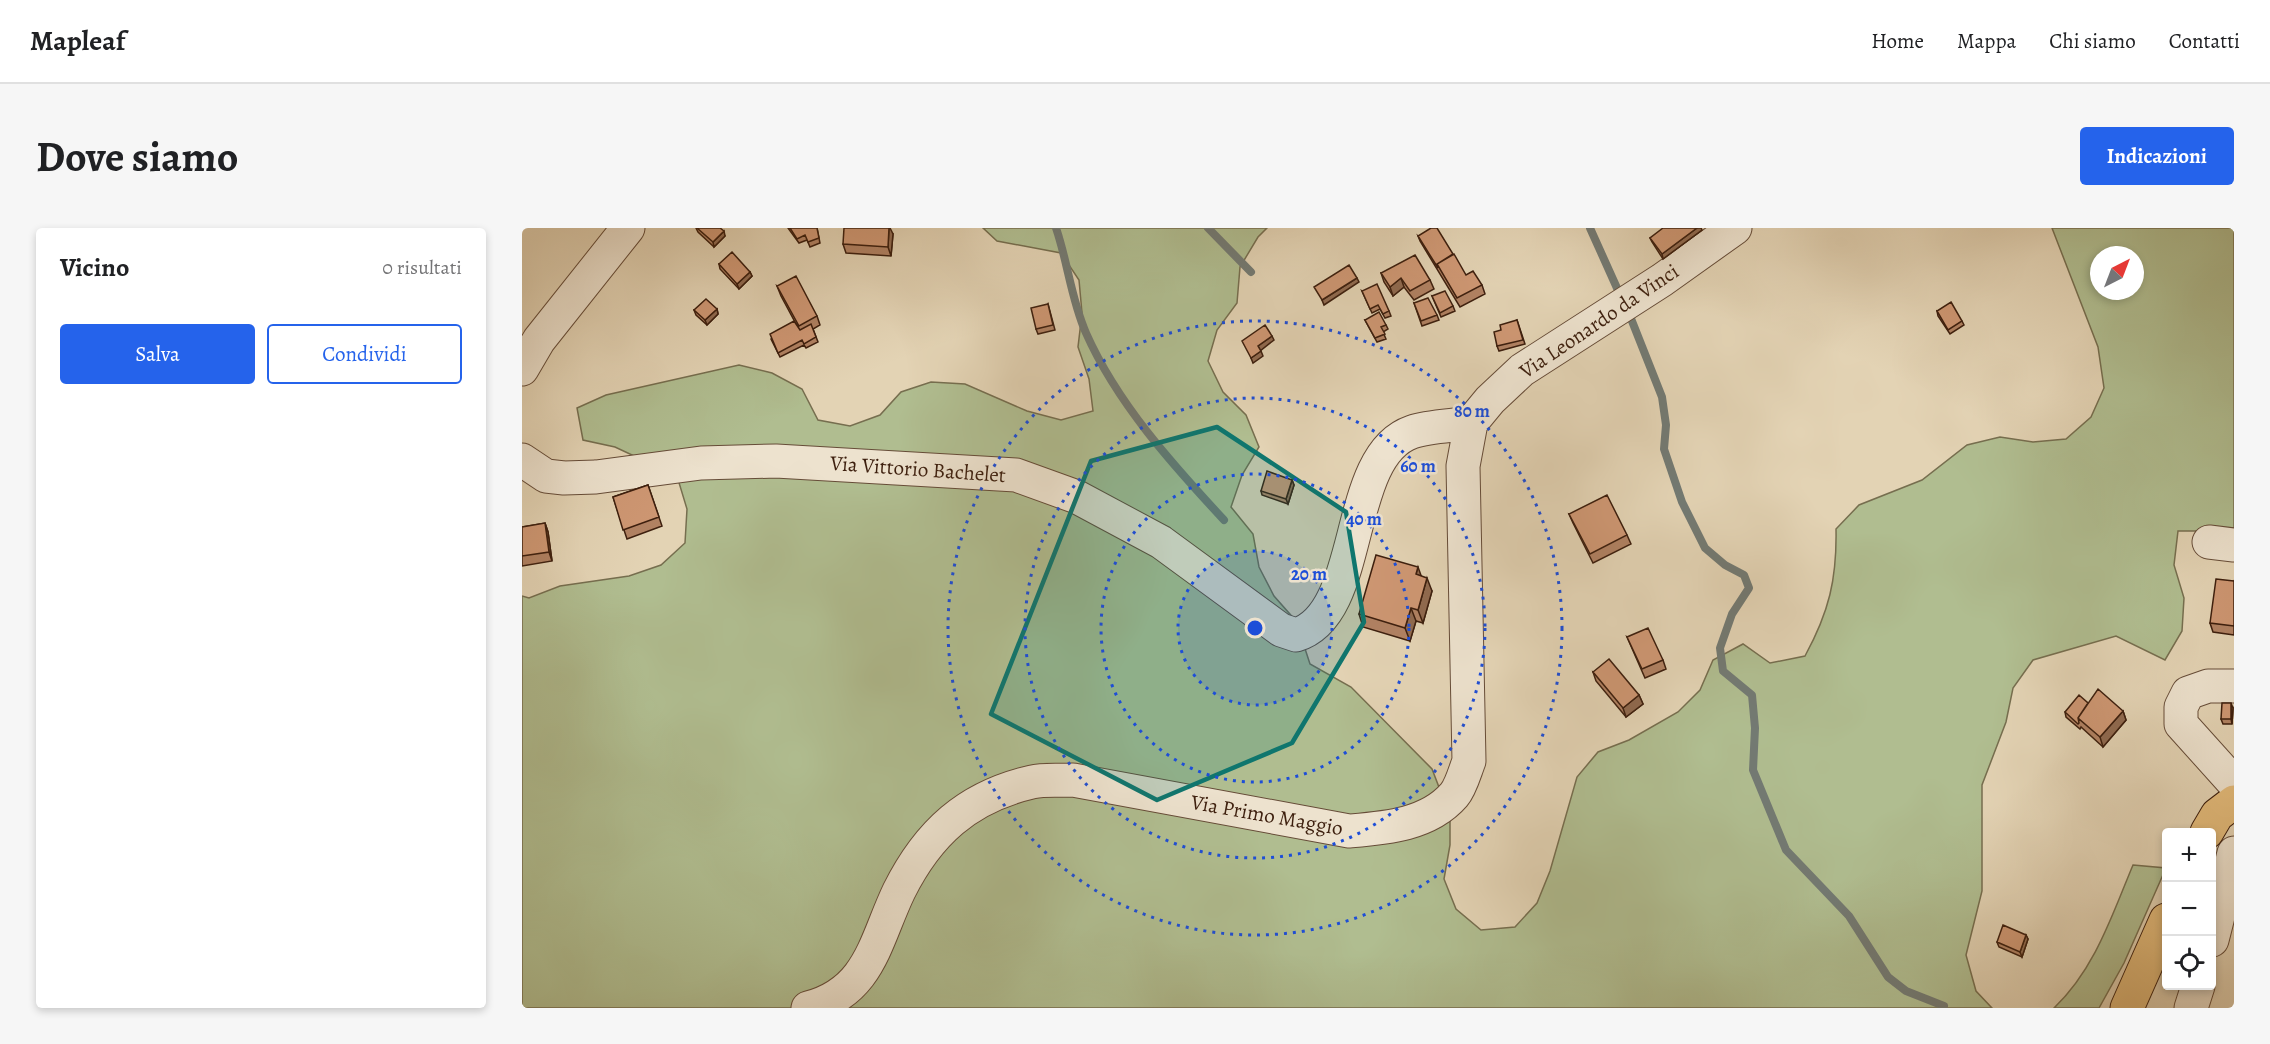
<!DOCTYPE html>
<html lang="it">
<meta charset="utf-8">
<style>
body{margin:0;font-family:Alegreya,serif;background:#f6f6f6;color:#202124}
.controls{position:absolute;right:18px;bottom:18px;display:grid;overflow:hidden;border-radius:6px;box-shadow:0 3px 9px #0003}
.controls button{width:54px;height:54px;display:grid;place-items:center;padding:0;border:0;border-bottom:2px solid #e0e0e0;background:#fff;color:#202124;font:30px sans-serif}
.compass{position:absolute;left:1568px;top:18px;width:54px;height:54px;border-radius:50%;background:#fff;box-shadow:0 3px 9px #0003;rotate:42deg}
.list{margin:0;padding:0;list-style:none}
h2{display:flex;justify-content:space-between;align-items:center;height:78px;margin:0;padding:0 24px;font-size:26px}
h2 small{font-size:20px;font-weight:400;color:#757577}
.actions{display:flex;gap:12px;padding:18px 24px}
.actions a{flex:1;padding:14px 0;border:2px solid #2563eb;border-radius:6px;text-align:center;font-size:21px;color:#2563eb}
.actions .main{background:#2563eb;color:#fff}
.icon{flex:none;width:33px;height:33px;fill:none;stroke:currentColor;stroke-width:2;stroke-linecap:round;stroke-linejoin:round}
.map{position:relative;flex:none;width:1712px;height:780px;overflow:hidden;border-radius:6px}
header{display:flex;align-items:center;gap:36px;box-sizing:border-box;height:84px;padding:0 30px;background:#fff;border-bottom:2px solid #e0e0e0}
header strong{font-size:28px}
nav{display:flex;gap:33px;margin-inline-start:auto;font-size:21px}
.intro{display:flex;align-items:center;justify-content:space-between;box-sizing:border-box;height:144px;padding:0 36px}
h1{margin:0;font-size:42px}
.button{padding:15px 27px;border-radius:6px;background:#2563eb;color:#fff;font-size:21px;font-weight:700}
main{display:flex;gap:36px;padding:0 36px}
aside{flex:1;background:#fff;border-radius:6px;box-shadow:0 3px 9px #0003}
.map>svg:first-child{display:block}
.green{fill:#b0bd90;stroke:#766e4f;stroke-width:1.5;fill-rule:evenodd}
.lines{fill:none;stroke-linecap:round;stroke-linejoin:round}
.stream{stroke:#737a73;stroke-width:8}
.minor-casing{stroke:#664c38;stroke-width:35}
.major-casing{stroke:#3d1f0e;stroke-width:35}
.minor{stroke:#ede2ce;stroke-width:33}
.major{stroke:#e2ba7a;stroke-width:33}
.wall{fill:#b18263;stroke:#3d1f0e;stroke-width:1.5}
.shaded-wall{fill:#906a50;stroke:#3d1f0e;stroke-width:1.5}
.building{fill:#ce9773;stroke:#3d1f0e;stroke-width:1.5}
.marked{fill:#0f766e;fill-opacity:0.2;stroke:#0f766e;stroke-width:4.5;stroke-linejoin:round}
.ring{fill:none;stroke:#1d4ed8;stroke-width:3;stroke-dasharray:3 6}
.labels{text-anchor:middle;stroke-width:5;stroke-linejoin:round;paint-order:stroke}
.street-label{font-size:21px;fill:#3d1f0e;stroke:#ede2ce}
.centre{fill:#1d4ed8;stroke:#ede2ce;stroke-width:3}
.ring-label{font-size:18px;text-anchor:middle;font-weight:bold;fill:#1d4ed8;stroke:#ede2ce;stroke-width:5;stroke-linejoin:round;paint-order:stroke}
</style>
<header>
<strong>Mapleaf</strong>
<nav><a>Home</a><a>Mappa</a><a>Chi siamo</a><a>Contatti</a></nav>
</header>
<div class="intro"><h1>Dove siamo</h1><a class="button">Indicazioni</a></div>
<main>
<aside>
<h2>Vicino<small>0 risultati</small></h2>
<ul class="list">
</ul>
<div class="actions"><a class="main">Salva</a><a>Condividi</a></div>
</aside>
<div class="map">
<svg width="1712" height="780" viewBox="0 0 1712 780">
<rect width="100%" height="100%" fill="#e3d3b4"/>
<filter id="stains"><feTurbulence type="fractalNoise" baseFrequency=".00333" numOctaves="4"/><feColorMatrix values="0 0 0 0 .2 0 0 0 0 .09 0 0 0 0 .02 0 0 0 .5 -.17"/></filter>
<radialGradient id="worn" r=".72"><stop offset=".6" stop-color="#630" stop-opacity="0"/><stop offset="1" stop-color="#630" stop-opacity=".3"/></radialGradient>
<path class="green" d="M 461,0 L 745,0 L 736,9 L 718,39 L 715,75 L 695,102 L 686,133 L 701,164 L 724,187 L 737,219 L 720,247 L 709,279 L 731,306 L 737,339 L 752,368 L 774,393 L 788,436 L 829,459 L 910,541 L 928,588 L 928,617 L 922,651 L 934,681 L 959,702 L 993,699 L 1015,675 L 1028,643 L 1055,549 L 1076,524 L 1107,512 L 1156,484 L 1178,462 L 1191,432 L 1221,416 L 1248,435 L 1283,428 C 1307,384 1315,351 1314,301 L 1337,277 L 1400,252 L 1445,217 L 1478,209 L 1511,214 L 1544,211 L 1569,189 L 1582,160 L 1576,119 L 1530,0 L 1712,0 L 1712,303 L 1656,303 L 1652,337 L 1662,370 L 1660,403 L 1643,432 L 1594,408 L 1511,432 L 1491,460 L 1484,494 L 1460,557 L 1460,663 L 1444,727 L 1454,763 L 1470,780 L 0,780 L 0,368 L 7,370 L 38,358 L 107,348 L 139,337 L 163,315 L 165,281 L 155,248 L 93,219 L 61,212 L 55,180 L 84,167 L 217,137 L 250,145 L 280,161 L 296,192 L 328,198 L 358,187 L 379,164 L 409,154 L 443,156 L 505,183 L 539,192 L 571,183 L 567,151 L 556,119 L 560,85 L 557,52 L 539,25 L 475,13 ZM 1577,27 L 1613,27 L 1613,63 L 1577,63 Z
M 1611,637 L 1644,640 L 1602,735 L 1577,780 L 1532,780 C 1573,741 1590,687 1611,637 Z"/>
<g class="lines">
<path class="stream" d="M 534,0 C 546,35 549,71 564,105 C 595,175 650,236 702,292
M 686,0 L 729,44
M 1068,0 L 1099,69
M 1106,83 L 1140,169 L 1144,197 L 1142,221 L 1160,274 L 1183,320 L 1203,337 L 1222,347 L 1227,360 L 1210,386 L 1198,420 L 1201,443 L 1230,467 L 1233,500 L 1231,542 L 1264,622 L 1327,688 L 1366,749 L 1384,763 L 1422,778"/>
<g class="minor-casing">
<path id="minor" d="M 0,141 L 17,112 L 106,0
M 0,232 L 24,248 L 42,250 L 74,249 L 179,235 L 254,233 L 494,247 L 555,269 L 639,314 L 759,402 L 774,407 C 844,386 820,228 890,204 C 907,198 930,198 949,195
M 1687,314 L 1712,317
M 1712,458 L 1686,458 L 1666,465 L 1659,479 L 1659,496 L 1712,555
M 1690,712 L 1712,625
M 286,780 C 348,764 353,713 377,663 C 406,605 445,569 510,554 C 523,551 538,553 551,552 L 827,603 C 863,600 906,597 932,567 C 939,559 943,543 947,533 L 941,238 L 949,195 L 968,172 L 1000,142 L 1140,52 L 1213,0
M 1669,780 L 1676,758"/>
</g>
<g class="major-casing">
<path id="major" d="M 1685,604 L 1695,587 L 1712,574
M 1605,780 L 1644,692"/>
</g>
<use href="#minor" class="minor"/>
<use href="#major" class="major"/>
</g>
<path class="wall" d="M 174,0 L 198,0 L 203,8 L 192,19 L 176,4 Z
M 266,0 L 295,0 L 298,15 L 288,19 L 285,12 L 277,15 Z
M 1180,2 L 1141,31 L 1130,14 L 1128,10 Z
M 371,6 L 369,28 L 324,25 L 321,16 Z
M 896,8 L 944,47 L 960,57 L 963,66 L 938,79 L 898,13 Z
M 197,36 L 228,44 L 230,48 L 217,61 L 198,41 Z
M 859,45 L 908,52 L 912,61 L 892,72 L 882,59 L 871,68 L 862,54 Z
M 255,58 L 295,88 L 298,97 L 291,101 L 296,114 L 284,120 L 282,117 L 258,129 L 249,111 L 274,96 L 259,68 Z
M 840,63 L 867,83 L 869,88 L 863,90 L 858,81 L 850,85 Z
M 910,68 L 931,78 L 933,83 L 919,89 Z
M 892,75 L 915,87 L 917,92 L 900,98 Z
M 526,76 L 533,102 L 516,106 L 514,101 Z
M 195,81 L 196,86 L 185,97 L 174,87 L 172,82 Z
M 1415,83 L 1440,93 L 1442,97 L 1428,106 L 1416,88 Z
M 843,92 L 864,97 L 866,101 L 861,104 L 864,111 L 855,114 Z
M 995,92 L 1003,116 L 977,123 L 975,118 L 979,102 Z
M 770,252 L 772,257 L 766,276 L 740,267 L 739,263 Z
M 126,257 L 140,298 L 105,311 L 91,269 Z
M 1047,286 L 1105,307 L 1109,316 L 1071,335 L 1051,295 Z
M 23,295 L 26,304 L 30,333 L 0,338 L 0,299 Z
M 899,348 L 910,363 L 901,395 L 894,393 L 888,413 L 841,399 L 837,386 Z
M 1712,353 L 1712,407 L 1691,404 L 1688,395 Z
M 1105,409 L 1141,432 L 1144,441 L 1123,450 Z
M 1071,444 L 1117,467 L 1121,476 L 1104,489 L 1074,453 Z
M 1566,475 L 1601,483 L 1604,492 L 1581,519 L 1559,499 L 1558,501 L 1544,489 L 1543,484 Z
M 1711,480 L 1710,496 L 1701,496 L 1699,491 Z
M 1504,707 L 1506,711 L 1500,729 L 1477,719 L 1475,714 Z"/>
<path class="shaded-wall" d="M 367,0 L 368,0 L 371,6 L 369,28 L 366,19 Z
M 1175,0 L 1179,0 L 1180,2 L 1141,31 L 1140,26 Z
M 202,3 L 203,8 L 192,19 L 191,14 Z
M 228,44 L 230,48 L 217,61 L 215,56 Z
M 835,50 L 837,54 L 802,77 L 800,72 Z
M 879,50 L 882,59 L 871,68 L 868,59 Z
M 195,81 L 196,86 L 185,97 L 183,92 Z
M 750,108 L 752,112 L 738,123 L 736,118 Z
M 739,123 L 741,128 L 731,135 L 729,130 Z
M 770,252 L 772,257 L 766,276 L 764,271 Z
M 23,295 L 26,304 L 30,333 L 27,324 Z
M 896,339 L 901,353 L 894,346 Z
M 905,350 L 910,363 L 901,395 L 896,382 Z
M 889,380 L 894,393 L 888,413 L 883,400 Z
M 1117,467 L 1121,476 L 1104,489 L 1101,480 Z
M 1709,475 L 1711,480 L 1710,496 L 1709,491 Z
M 1601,483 L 1604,492 L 1581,519 L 1578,509 Z
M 1504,707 L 1506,711 L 1500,729 L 1498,724 Z"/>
<path class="building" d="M 175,0 L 198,0 L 202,3 L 191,14 Z
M 268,0 L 295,0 L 297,10 L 286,14 L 283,7 L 275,11 Z
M 322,0 L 367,0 L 366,19 L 321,16 Z
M 909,0 L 915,0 L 931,26 L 915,36 L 916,40 L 896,8 Z
M 1141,0 L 1175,0 L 1140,26 L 1128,10 Z
M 210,24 L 228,44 L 215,56 L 197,36 Z
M 932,26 L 944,47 L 951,43 L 960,57 L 935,70 L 915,36 Z
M 893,27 L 908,52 L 888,63 L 879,50 L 868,59 L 859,45 Z
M 827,37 L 835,50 L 800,72 L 792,59 Z
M 274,48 L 295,88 L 277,98 L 255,58 Z
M 855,56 L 867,83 L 861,86 L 856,77 L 848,81 L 840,63 Z
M 923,63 L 931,78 L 918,85 L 910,68 Z
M 906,70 L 915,87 L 899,93 L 892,75 Z
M 184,71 L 195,81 L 183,92 L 172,82 Z
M 1429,74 L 1440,93 L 1426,102 L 1415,83 Z
M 526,76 L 531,97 L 514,101 L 509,80 Z
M 857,84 L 864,97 L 859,99 L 863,106 L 853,110 L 843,92 Z
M 995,92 L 1001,112 L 975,118 L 972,104 L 979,102 L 978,97 Z
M 272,93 L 278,102 L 289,96 L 294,109 L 282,116 L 280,112 L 256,125 L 248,106 Z
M 743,97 L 750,108 L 736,118 L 739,123 L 729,130 L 720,113 Z
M 745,243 L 770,252 L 764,271 L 739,263 Z
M 126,257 L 137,289 L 101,302 L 91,269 Z
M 1085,267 L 1105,307 L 1068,326 L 1047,286 Z
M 23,295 L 27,324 L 0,328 L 0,299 Z
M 854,327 L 896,339 L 894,346 L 905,350 L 896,382 L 889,380 L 883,400 L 837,386 Z
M 1694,351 L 1712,353 L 1712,398 L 1688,395 Z
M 1126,400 L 1141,432 L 1120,441 L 1105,409 Z
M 1087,431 L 1117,467 L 1101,480 L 1071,444 Z
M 1576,461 L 1601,483 L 1578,509 L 1556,490 Z
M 1557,467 L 1566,475 L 1556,490 L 1557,495 L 1556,496 L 1543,484 Z
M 1700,475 L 1709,475 L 1709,491 L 1699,491 Z
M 1481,697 L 1504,707 L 1498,724 L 1475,714 Z"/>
<path class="marked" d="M 695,199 L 824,284 L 842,394 L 770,515 L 635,572 L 469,486 L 569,233 Z"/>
<circle cx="733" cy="400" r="77" fill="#1d4ed8" fill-opacity=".12"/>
<g class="ring">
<circle cx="733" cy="400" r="77"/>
<circle cx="733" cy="400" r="154"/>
<circle cx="733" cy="400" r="230"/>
<circle cx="733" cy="400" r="307"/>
</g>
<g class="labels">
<g class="street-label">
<text transform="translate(1077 93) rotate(-34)" y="7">Via Leonardo da Vinci</text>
<text transform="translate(396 241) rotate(4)" y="7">Via Vittorio Bachelet</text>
<text transform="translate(745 587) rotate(10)" y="7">Via Primo Maggio</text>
</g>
</g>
<circle cx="733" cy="400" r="9" class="centre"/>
<g class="ring-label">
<text x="950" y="189">80 m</text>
<text x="896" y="244">60 m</text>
<text x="842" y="297">40 m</text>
<text x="787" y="352">20 m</text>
</g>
<rect width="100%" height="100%" filter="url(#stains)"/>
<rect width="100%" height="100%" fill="url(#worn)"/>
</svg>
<div class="controls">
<button>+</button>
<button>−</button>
<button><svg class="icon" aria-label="locate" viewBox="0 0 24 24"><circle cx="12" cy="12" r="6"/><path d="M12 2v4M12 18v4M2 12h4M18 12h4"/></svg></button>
</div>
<svg class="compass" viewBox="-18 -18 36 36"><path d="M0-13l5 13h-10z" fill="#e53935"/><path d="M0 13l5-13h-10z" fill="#757577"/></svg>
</div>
</main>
